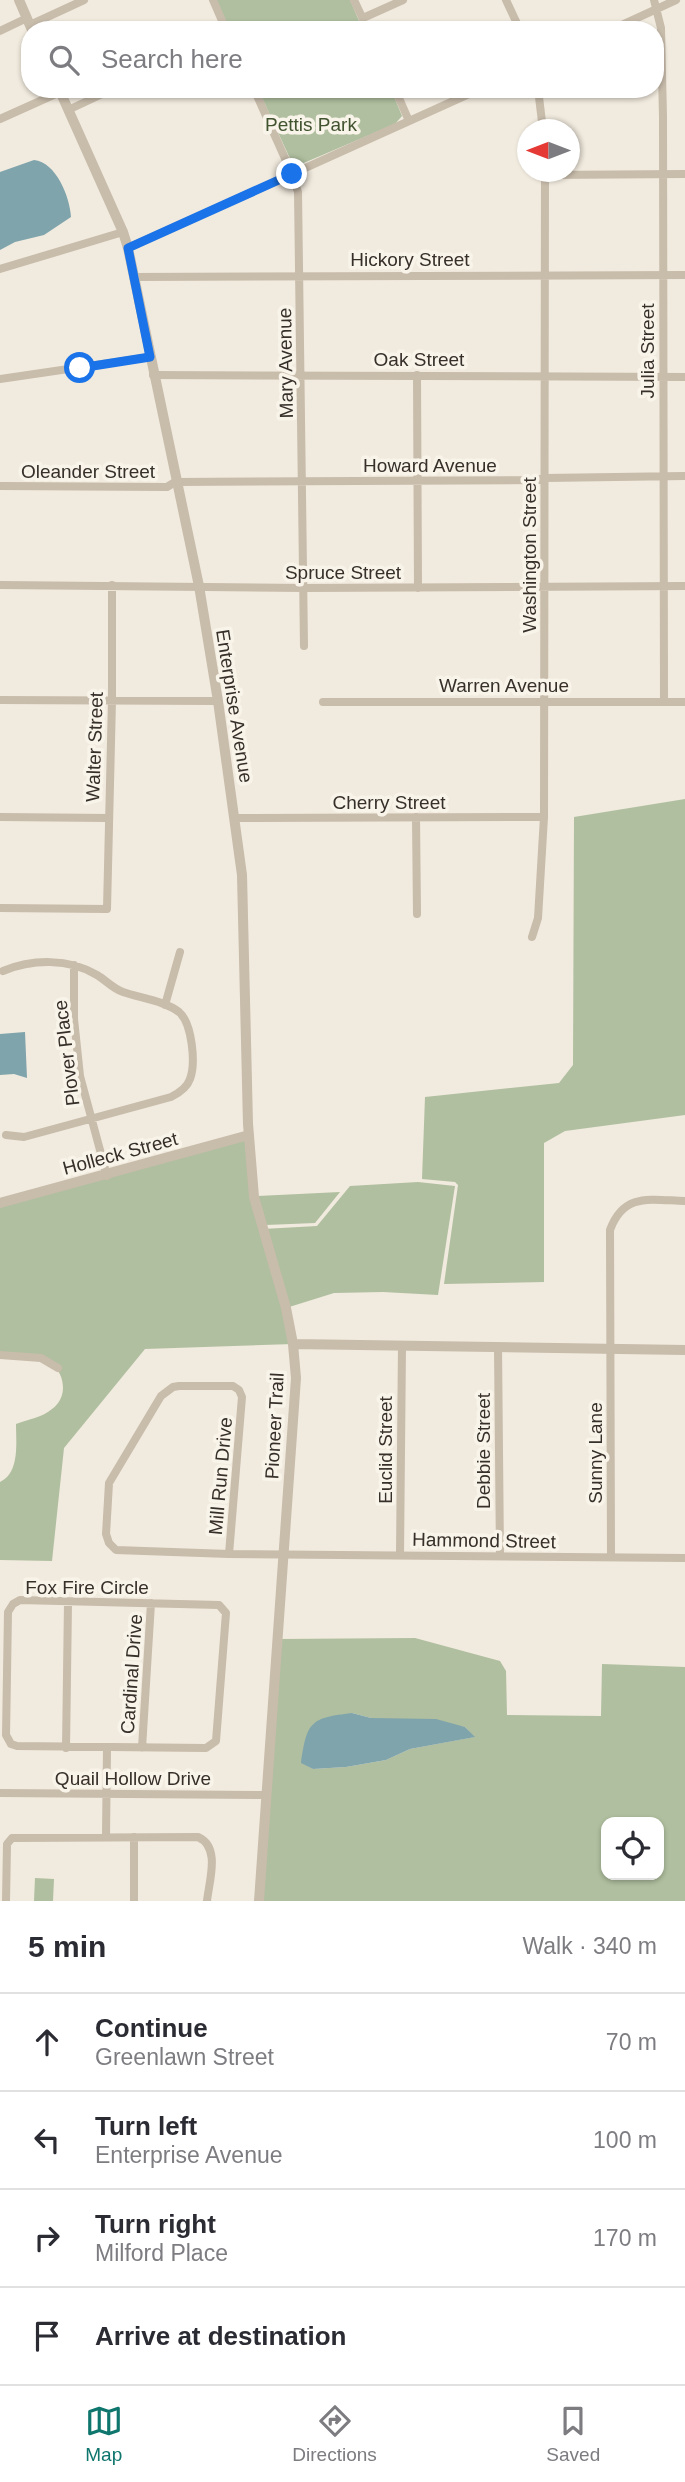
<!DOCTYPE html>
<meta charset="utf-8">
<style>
body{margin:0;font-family:Arial,sans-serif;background:#f7f7f7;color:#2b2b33}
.controls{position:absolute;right:21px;bottom:21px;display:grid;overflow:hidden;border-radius:14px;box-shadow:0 2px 5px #0004}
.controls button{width:63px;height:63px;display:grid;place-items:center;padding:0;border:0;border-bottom:2px solid #e1e1e2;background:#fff;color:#2b2b33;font:35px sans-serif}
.compass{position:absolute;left:517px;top:119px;width:63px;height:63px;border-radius:50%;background:#fff;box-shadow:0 2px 5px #0004;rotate:270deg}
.stop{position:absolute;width:21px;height:21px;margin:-16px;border:5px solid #1a73e8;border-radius:50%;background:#fff}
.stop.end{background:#1a73e8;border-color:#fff;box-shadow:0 2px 7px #0008}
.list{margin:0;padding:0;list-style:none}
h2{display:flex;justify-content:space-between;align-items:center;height:91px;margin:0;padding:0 28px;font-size:30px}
h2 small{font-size:23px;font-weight:400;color:#7c7c81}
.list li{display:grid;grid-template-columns:46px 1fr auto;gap:21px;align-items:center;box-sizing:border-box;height:98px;padding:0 28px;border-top:2px solid #e1e1e2}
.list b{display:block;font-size:26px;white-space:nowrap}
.list p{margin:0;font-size:23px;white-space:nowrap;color:#7c7c81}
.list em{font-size:23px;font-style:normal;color:#7c7c81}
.icon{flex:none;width:38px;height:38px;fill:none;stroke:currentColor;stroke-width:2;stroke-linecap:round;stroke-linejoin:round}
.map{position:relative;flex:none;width:685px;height:1901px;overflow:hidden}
.search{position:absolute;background:#fff;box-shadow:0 2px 5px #0004;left:21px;right:21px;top:21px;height:77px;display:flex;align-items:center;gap:18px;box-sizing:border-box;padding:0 24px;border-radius:28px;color:#7c7c81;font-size:26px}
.sheet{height:483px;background:#fff}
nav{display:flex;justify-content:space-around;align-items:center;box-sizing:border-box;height:98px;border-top:2px solid #e1e1e2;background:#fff;font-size:19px;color:#7c7c81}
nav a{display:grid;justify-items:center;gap:4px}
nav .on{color:#0f766e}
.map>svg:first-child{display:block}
.green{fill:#b0bf9f;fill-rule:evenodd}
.water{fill:#7fa4ac}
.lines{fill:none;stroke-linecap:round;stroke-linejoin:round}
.minor{stroke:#c8bcab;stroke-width:8}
.tertiary{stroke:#c8bcab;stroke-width:10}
.route{stroke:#1a73e8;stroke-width:9}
.labels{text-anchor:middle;stroke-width:7;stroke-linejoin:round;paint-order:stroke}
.park-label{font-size:19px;fill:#41532f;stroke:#f9f4ea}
.street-label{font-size:19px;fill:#362f2a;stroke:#f9f4ea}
</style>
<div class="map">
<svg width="685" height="1901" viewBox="0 0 685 1901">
<rect width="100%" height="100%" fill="#f1eade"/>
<path class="green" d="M 215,0 L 350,0 L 363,30 L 230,30 Z
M 258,89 L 391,89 L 402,116 L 395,124 L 299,165 L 293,165 Z
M 685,799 L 685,1115 L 565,1131 L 544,1143 L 544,1282 L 444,1284 L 458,1185 L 455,1182 L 422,1179 L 425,1097 L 559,1083 L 573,1065 L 574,817 Z
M 249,1135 L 263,1229 L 317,1226 L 350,1186 L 418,1182 L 455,1186 L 438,1295 L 383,1292 L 334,1293 L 286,1308 L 293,1344 L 145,1349 L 64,1448 L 52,1561 L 0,1560 L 0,1482 C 20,1473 16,1442 16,1424 C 27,1420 43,1417 52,1409 C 72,1395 63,1362 39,1358 C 27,1355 13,1356 0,1355 L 0,1203 Z
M 340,1192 L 315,1223 L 266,1225 L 258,1196 Z
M 415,1638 L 500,1661 L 506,1671 L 507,1715 L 601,1716 L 602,1664 L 685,1667 L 685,1901 L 263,1901 L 280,1639 ZM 352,1713 L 371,1718 L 465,1727 L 474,1737 L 410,1749 L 386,1760 L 346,1767 L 313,1769 L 301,1762 ZM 606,1822 L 659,1822 L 659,1875 L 606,1875 Z
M 35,1878 L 54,1879 L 53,1901 L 34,1901 Z"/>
<path class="water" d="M 34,160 C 56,162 70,197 71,217 L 44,235 L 15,242 L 0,250 L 0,172 Z
M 25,1032 L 27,1078 L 14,1074 L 0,1075 L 0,1034 Z
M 352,1713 L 371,1718 L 436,1719 L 465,1727 L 475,1737 L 410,1749 L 386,1760 L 346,1767 L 313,1769 L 301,1763 C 307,1721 311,1718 352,1713 Z"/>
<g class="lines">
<path class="minor" d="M 213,0 L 226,30
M 354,0 L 368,30
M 506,0 L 520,30
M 654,0 L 661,28 L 663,117 L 664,702
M 363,18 L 403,0
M 30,25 L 84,0
M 611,30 L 676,0
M 0,31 L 27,18
M 254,89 L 292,174 L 298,192 L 304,646
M 395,89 L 409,121
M 538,89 L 543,130
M 68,110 L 113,89
M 0,119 L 60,92
M 546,175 L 685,174
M 128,248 L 480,89
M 0,269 L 123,232
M 134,277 L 685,275
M 153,375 L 685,377
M 417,375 L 418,588
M 0,379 L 150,357
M 0,486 L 167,487 L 175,482 L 537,480 L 545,478 L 685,476
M 0,585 L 304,588 L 685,586
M 0,700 L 218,701
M 323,702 L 685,702
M 0,817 L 108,818
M 416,817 L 417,914
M 235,818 L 544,817
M 0,908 L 107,909 L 112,700 L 112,585
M 532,937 L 538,918 L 544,817 L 545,172
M 74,965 L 74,1019 L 80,1076 L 107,1176
M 3,971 C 32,959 69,958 97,975 C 107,981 112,988 123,992 C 140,998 165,1001 179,1012 C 192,1023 196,1063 190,1079 C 187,1088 179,1093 171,1097 L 24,1137 L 6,1135
M 165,1005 L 180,952
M 498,1347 L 500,1556
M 0,1355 L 41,1358 L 58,1368
M 179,1386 L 233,1386 L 239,1390 L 242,1397 L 229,1554 L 116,1550 L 109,1543 L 106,1534 L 109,1483 L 161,1396 L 173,1387 Z
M 229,1554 L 685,1558
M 400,1555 L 402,1345
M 611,1557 L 610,1230 C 624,1192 651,1200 685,1201
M 20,1600 L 219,1605 L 226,1613 L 216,1741 L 206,1748 L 17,1746 L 11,1744 L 6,1735 L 8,1612 L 13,1604 Z
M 66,1748 L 68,1602
M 142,1748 L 151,1603
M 0,1793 L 266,1795
M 106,1837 L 107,1748
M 6,1901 L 7,1844 L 12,1838 L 198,1837 C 221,1847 209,1881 207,1901
M 134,1901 L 134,1837"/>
<path class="tertiary" d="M 19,0 L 32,30
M 59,89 L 123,232 L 128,248 L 199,586 L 218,701 L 242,875 L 248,1124 L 254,1197 L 286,1308 L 293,1344 L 296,1378 L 259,1901
M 0,1203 L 249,1135
M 293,1344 L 685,1350"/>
</g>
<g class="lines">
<path class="route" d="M 80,368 L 150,357 L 128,248 L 292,174"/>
</g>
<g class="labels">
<g class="park-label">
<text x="311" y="131">Pettis Park</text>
</g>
<g class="street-label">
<text x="410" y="266">Hickory Street</text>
<text transform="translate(647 351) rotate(-90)" y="7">Julia Street</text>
<text x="419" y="366">Oak Street</text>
<text transform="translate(285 363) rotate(-91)" y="7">Mary Avenue</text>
<text x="430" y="472">Howard Avenue</text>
<text x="88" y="478">Oleander Street</text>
<text transform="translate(529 555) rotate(-90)" y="7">Washington Street</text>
<text x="343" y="579">Spruce Street</text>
<text x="504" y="692">Warren Avenue</text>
<text transform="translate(235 706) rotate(81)" y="7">Enterprise Avenue</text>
<text transform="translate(94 747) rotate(-88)" y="7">Walter Street</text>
<text x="389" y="809">Cherry Street</text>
<text transform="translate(66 1053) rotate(-97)" y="7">Plover Place</text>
<text transform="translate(120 1153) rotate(-15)" y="7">Holleck Street</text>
<text transform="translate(274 1426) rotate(-87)" y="7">Pioneer Trail</text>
<text transform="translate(385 1450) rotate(-90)" y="7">Euclid Street</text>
<text transform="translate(483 1451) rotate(-90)" y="7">Debbie Street</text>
<text transform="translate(595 1453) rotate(-90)" y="7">Sunny Lane</text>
<text transform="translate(220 1476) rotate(-85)" y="7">Mill Run Drive</text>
<text transform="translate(484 1540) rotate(1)" y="7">Hammond Street</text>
<text x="87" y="1594">Fox Fire Circle</text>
<text transform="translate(131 1674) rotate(-86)" y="7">Cardinal Drive</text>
<text x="133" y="1785">Quail Hollow Drive</text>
</g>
</g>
</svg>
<div class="controls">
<button><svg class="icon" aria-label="locate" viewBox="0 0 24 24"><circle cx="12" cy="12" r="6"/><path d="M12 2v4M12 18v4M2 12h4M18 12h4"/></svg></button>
</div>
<svg class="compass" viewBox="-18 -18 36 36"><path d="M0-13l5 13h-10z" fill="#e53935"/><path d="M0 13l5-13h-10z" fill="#7c7c81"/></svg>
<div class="stop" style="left:80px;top:368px"></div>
<div class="stop end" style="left:292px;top:174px"></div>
<div class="search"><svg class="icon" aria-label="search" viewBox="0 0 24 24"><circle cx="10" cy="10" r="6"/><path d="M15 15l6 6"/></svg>Search here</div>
</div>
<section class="sheet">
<h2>5 min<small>Walk · 340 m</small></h2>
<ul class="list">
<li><svg class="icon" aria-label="ahead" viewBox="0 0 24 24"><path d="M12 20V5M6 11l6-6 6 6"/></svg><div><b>Continue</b><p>Greenlawn Street</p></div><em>70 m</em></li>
<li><svg class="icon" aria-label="left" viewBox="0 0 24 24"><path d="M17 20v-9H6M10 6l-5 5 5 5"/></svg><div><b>Turn left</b><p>Enterprise Avenue</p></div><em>100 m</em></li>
<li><svg class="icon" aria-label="right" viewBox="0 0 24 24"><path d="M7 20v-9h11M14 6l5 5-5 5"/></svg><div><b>Turn right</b><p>Milford Place</p></div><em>170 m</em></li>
<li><svg class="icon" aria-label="arrive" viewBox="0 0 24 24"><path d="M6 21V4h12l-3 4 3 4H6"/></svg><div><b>Arrive at destination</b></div></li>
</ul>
</section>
<nav>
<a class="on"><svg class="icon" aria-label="map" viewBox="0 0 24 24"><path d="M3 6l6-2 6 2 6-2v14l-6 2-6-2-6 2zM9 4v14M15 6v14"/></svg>Map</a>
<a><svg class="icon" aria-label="directions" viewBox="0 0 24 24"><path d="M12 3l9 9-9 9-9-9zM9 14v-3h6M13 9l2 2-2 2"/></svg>Directions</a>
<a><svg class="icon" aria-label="saved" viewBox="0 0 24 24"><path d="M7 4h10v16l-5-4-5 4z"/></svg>Saved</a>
</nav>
